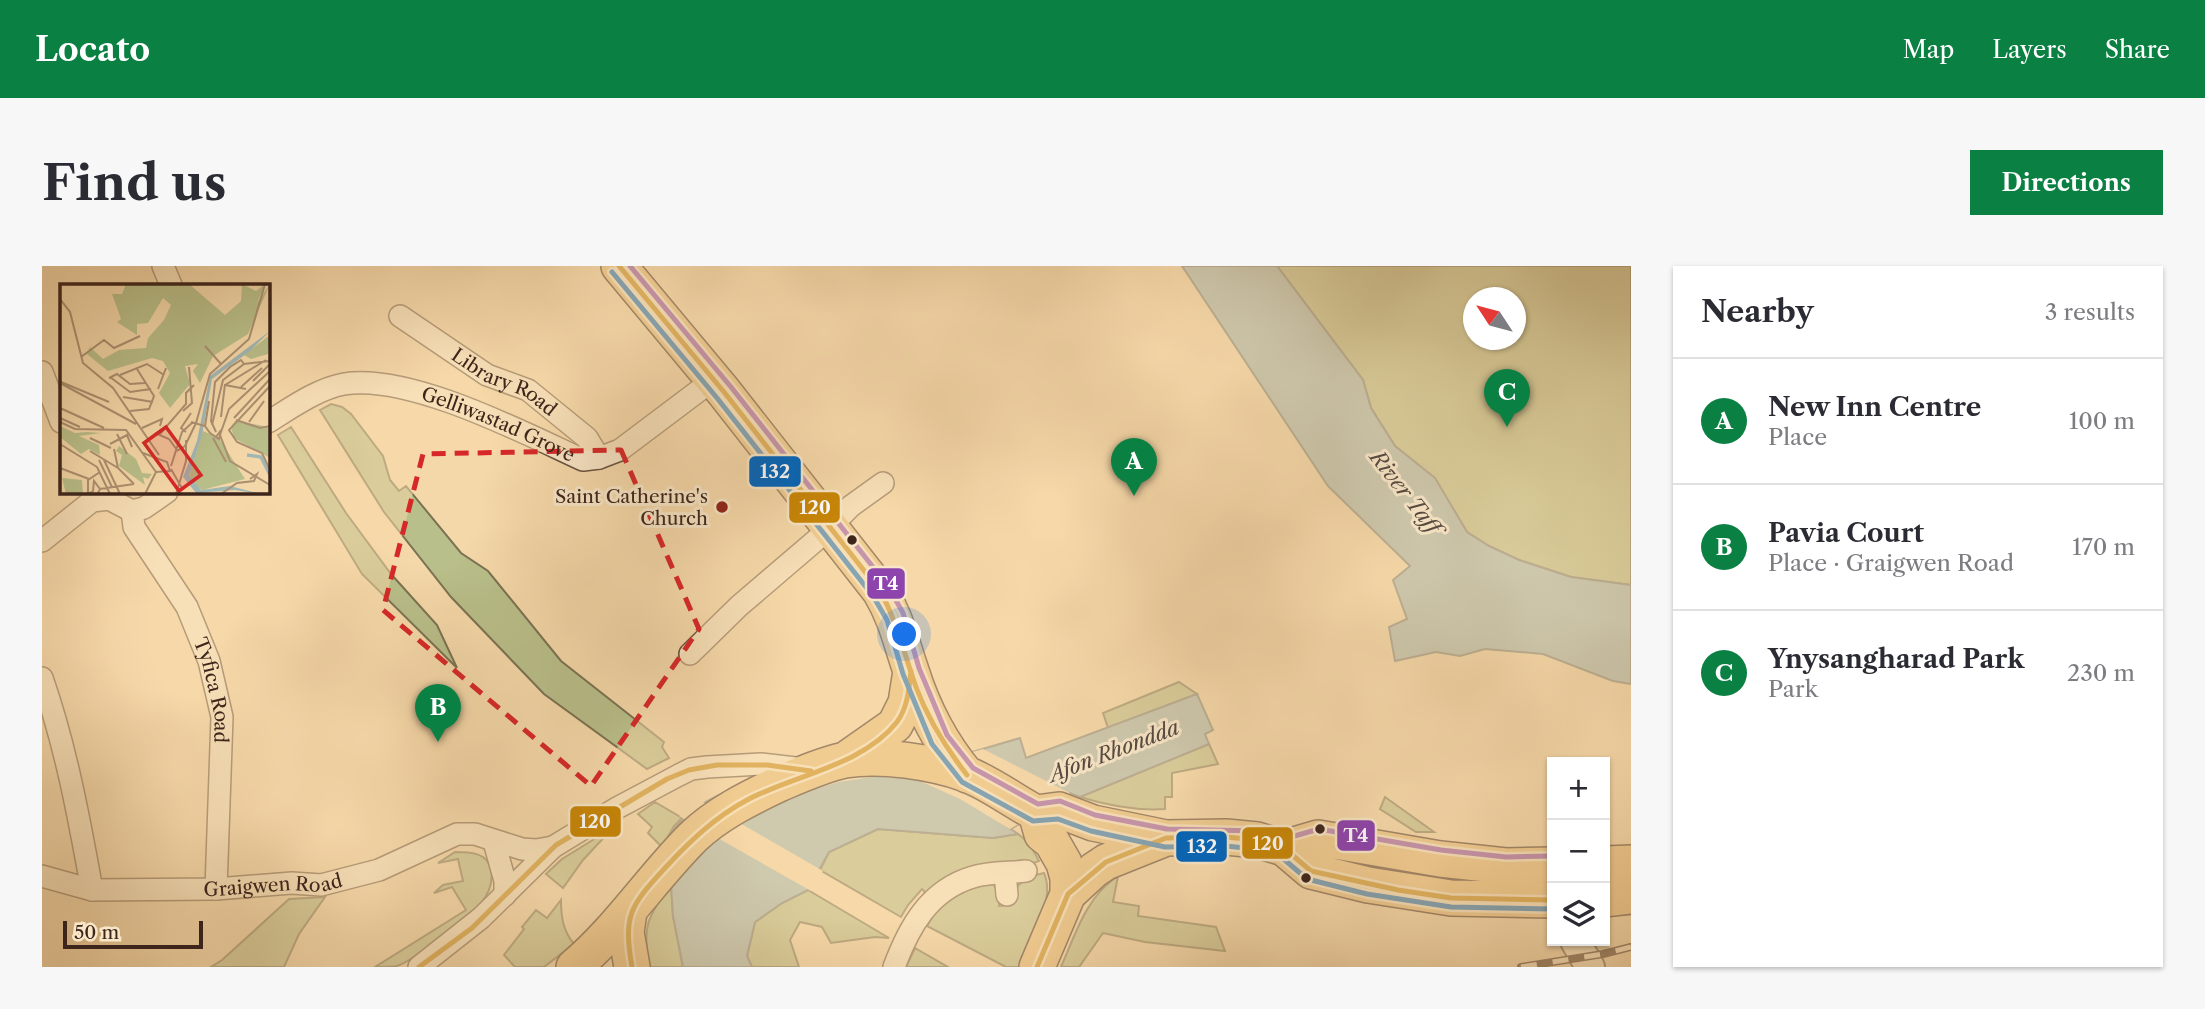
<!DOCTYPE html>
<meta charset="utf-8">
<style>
body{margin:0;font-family:"Libre Caslon Text",serif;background:#f7f7f7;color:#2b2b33}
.controls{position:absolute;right:21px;bottom:21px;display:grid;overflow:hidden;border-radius:0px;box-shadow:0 2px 5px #0004}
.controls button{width:63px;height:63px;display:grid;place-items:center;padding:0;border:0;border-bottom:2px solid #e1e1e2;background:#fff;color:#2b2b33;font:35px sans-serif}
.compass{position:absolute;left:1421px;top:21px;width:63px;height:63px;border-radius:50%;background:#fff;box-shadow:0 2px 5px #0004;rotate:306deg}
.scale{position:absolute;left:21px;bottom:18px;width:140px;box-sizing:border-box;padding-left:7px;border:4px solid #3d251c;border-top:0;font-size:19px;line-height:24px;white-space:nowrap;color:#3d251c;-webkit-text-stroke:5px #f8e6c7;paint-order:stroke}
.you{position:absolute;left:863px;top:369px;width:24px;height:24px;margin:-18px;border:5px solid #fff;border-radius:50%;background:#1a73e8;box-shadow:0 0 0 10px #1a73e833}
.badge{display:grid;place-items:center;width:46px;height:46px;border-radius:50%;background:#0b8043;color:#fff;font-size:23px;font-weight:700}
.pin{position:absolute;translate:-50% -58px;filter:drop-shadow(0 2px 4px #0008)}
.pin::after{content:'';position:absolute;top:37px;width:24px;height:21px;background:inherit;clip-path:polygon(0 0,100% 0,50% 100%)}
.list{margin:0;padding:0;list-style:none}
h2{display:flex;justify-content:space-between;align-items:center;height:91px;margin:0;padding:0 28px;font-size:30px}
h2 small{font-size:23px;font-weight:400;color:#7c7c81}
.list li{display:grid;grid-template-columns:46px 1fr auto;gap:21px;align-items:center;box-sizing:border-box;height:126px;padding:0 28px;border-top:2px solid #e1e1e2}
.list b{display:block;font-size:26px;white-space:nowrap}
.list p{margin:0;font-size:23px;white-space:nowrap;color:#7c7c81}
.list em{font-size:23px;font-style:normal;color:#7c7c81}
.icon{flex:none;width:38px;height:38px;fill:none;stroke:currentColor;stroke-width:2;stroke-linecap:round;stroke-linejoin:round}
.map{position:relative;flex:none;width:1589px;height:701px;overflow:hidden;border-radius:0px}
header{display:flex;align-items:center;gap:42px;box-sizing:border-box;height:98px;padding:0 35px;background:#0b8043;color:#fff}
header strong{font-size:33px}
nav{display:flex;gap:38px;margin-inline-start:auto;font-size:24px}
.intro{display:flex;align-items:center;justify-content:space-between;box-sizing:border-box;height:168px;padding:0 42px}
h1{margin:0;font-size:49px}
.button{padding:18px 32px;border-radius:0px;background:#0b8043;color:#fff;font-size:24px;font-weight:700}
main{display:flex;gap:42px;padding:0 42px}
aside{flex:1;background:#fff;border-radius:0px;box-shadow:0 2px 5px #0004}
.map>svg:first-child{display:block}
.green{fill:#b9bf8a;stroke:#7b7253;stroke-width:2;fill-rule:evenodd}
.water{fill:#a1b7b4;stroke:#797d77;stroke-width:2}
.pier{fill:#f5d8a9}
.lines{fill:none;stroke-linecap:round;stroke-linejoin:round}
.minor-casing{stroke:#6b523f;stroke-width:24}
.tertiary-casing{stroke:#6b523f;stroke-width:32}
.primary-casing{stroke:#3d251c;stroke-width:38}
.minor{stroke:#f8e6c7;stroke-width:21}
.tertiary{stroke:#f8e6c7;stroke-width:28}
.primary{stroke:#eabc74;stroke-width:35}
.rail-casing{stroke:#3d251c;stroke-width:8}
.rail{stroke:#f8e6c7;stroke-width:5;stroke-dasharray:16;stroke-linecap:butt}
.bus-1-casing{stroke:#f8e6c7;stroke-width:10}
.bus-2-casing{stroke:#f8e6c7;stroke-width:10}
.bus-3-casing{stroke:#f8e6c7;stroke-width:10}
.bus-1{stroke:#c88607;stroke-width:5}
.bus-2{stroke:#0065bd;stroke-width:5}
.bus-3{stroke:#8e44ad;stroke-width:5}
.marked{fill:none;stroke:#d62828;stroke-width:5;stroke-dasharray:14 9;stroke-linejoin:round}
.poi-dot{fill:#8f2418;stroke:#f8e6c7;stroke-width:2.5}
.bus-dot{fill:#3d251c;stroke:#f8e6c7;stroke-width:2.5}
.labels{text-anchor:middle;stroke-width:6;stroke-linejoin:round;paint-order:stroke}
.street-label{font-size:19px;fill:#3d251c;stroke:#f8e6c7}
.poi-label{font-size:19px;fill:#3d251c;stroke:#f8e6c7;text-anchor:end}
.water-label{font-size:21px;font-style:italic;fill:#564a42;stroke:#f8e6c7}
.inset-river{fill:none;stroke:#a1b7b4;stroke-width:3.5}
.inset-road{fill:none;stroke:#ab9071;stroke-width:2}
.view{fill:#d62828;fill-opacity:0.15;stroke:#d62828;stroke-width:3.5}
.inset-edge{fill:none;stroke:#3d251c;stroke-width:3.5}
.line-badge{stroke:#f8e6c7;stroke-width:2.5}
.badge-label{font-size:19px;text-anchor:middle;font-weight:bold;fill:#fff}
</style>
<header>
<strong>Locato</strong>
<nav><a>Map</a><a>Layers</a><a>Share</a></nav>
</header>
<div class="intro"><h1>Find us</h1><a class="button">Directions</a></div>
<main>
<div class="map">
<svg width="1589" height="701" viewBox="0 0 1589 701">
<rect width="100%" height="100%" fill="#f5d8a9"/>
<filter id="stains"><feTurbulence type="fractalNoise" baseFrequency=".00286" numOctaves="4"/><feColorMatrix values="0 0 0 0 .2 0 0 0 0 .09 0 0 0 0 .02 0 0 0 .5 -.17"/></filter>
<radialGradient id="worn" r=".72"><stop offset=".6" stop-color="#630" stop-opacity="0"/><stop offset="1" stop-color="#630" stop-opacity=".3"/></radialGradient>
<path class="green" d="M 1235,0 L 1589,0 L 1589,319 L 1529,311 L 1477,294 L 1447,280 L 1425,266 L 1393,213 L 1353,180 L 1329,142 L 1321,114 ZM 1432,32 L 1474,32 L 1474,74 L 1432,74 Z
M 289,138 L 300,141 L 309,148 L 341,190 L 348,214 L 357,225 L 364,220 L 419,287 L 446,305 L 519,395 L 622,476 L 620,481 L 627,492 L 605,503 L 502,428 L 409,331 L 342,246 L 278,144 Z
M 249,161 L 304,247 L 349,308 L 395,359 L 415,402 L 320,308 L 236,169 Z
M 1137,416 L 1155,428 L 1066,462 L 1061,447 Z
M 1167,478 L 1176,498 L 1130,507 L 1130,531 L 1123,531 L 1123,543 C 1093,545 1067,540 1038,531 Z
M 1343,531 L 1392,566 L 1374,566 L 1338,543 Z
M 613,536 L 640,552 L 632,560 L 620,581 L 606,567 L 610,561 L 596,548 Z
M 836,563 L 951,572 L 976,568 L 987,577 L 997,595 L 874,639 L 883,626 L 880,623 L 866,639 L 859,651 L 778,604 L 787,586 Z
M 567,564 L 568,565 L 541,594 L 521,622 L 504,608 L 520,593 Z
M 413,586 C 427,586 445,586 449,603 C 455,636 418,656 396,673 C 383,682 370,695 355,700 C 349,701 340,701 333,701 L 424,644 L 410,621 L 392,627 L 401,619 L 421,615 L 416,593 L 396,597 Z
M 1002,607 C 1014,633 989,676 978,701 L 964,701 L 885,660 C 898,636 921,611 952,619 L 957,630 L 957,640 L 969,639 C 971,618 983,611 1002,607 Z
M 1076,610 L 1071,636 L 1097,640 L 1096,650 L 1174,661 L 1183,685 L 1103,676 L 1061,667 L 1037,701 L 1019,701 C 1034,667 1044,631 1076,610 Z
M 629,619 L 631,650 L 641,701 L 608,701 C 599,660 606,651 629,619 Z
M 766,624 L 847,672 L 833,671 L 789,677 L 780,661 L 758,656 L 748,674 L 757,701 L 710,701 L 705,690 L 713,656 L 740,637 Z
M 283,631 L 257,668 L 242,701 L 169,701 L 180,694 L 247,633 Z
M 519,634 C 519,651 521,665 532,678 L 502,701 L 473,701 L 462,689 L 482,663 L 480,661 L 494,644 L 505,652 Z
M 873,682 L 906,701 L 864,701 Z"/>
<path class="water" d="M 1140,0 L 1235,0 L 1321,114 L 1329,142 L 1353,180 L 1393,212 L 1425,266 L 1447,280 L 1477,294 L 1529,311 L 1589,319 L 1589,418 L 1571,415 L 1501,388 L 1443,383 L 1418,390 L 1394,386 L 1353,395 L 1347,361 L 1365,353 L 1351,314 L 1368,300 L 1286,220 Z
M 1155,428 L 1171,464 L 1163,468 L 1167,478 L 1038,531 L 1028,527 L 969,563 L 976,568 L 951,572 L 836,563 L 787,586 L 766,624 L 740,637 L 713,656 L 705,690 L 710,701 L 641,701 L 631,650 L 629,619 L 620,581 C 638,550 656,538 688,524 L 903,494 L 978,472 L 984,492 Z"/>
<path class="pier" d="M 941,483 L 1028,527 L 968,563 L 918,533 L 871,512 L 830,511 L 797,516 L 736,533 L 696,556 L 781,605 L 769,625 L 637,550 L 659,535 L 666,539 L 681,528 L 903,494 Z"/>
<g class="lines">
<g class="minor-casing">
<g id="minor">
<path d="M 121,0 L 129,19"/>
<path id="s1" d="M 358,50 L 445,109 L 486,124 L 545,172 L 557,192"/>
<path d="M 0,106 L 19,156"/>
<path id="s2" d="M 226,156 C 249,142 275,123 302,118 C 367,107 482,167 541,194 L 557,192 L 578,184 L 671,114"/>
<path id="s3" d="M 90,245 L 92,261 L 145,341 L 167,395 L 180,451 L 174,623"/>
<path d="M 90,245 L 102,242 L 125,226"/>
<path d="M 0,275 L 50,235 L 67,233 L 90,245"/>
<path d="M 648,388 L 697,340 L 780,269 L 809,240 L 841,217"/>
<path d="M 0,412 C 24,481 37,552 50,624"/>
<path d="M 452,576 L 463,615 L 463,629"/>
<path d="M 963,607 L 965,629"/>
<path id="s4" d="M 0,610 L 50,624 L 174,623 L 250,617 L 279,619 L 337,604 L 415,568 L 433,568 L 480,583 L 494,584 L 511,581"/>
<path d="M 377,701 L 439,652 L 511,581 L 575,542 L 637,509 L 649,503 L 665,501 L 719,498 L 762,503"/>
<path d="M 852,701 C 867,661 887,624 931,611 C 947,606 967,607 984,605"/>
</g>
</g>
<g class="tertiary-casing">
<path id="tertiary" d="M 1533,675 L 1548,701"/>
</g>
<g class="primary-casing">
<path id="primary" d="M 577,0 L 682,126 L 838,325 C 855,354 858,373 869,405 C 881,443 899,478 925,509
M 803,494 L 853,459 L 864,437 L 869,405
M 994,547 L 1017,544 L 1051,557 L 1124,572 L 1184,571 L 1215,574 L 1242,582 L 1269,605 L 1326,619 L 1409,632 L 1510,634
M 1242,582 L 1276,572 L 1398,593 L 1464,600 L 1510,599
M 1563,598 L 1589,597
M 1026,628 L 1052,604 L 1064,596 L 1124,572
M 1563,633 L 1589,630
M 587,646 L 584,666 L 590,701
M 532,701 C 577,663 609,613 651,571 C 675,548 707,532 737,518 C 758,509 780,499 803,494 C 839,488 890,496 924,508 C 948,517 971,535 994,547 L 1000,568 L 1010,576 L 1022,597 L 1026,612 L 1026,628 L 995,701"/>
</g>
<use href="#minor" class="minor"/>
<use href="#tertiary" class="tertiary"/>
<use href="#primary" class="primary"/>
<g class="rail-casing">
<path id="rail" d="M 1479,701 L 1561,688 L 1589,681"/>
</g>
<use href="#rail" class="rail"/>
<g class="bus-1-casing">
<path id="bus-1" d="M 577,0 L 682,126 L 838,325 C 855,355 862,388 874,421 C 886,453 904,482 925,509
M 377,701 L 430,662 L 514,579 L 625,513 L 647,504 L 675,499 L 725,499 L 769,505
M 590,701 C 581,649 588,640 623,602 C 647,576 673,551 705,534 C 752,509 820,500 855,456 C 866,441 867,422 869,405
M 995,701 L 1026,628 L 1064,596 L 1124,572 L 1184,571 L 1215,574 L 1242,582 L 1269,605 L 1356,624 L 1409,632 L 1510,634"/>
</g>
<g class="bus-2-casing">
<path id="bus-2" d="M 570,6 L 675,132 L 831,330 L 845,354 L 861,408 L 890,478 L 920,516 L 991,555 L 1016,553 L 1049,565 L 1123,581 L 1184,580 L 1213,583 L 1238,590 L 1265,613 L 1325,628 L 1409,641 L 1510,643"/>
</g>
<g class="bus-3-casing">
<path id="bus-3" d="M 588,0 L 689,121 L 846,320 L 861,347 L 877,402 L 905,469 L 931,502 L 996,538 L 1018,535 L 1053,549 L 1125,563 L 1216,565 L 1242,573 L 1277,563 L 1399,584 L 1464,591 L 1510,590"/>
</g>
<use href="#bus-1" class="bus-1"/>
<use href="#bus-2" class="bus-2"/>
<use href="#bus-3" class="bus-3"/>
</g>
<path d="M0 0H1589V701H0ZM 579,184 L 657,363 L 549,520 L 341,344 L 381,188 Z" fill="#f5d8a9" fill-opacity=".55" fill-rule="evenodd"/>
<path class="marked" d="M 579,184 L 657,363 L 549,520 L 341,344 L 381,188 Z"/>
<circle class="poi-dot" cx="680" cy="241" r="7"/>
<g class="bus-dot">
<circle cx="810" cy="274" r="6"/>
<circle cx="1278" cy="563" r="6"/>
<circle cx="1264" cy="612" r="6"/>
</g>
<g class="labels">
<g class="street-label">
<text dy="7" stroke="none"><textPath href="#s1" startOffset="124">Library Road</textPath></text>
<text dy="7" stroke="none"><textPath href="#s2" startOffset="247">Gelliwastad Grove</textPath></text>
<text dy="7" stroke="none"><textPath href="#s3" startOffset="200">Tyfica Road</textPath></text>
<text dy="7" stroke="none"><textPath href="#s4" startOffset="233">Graigwen Road</textPath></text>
</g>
<g class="poi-label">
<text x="666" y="237">Saint Catherine's<tspan x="666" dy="22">Church</tspan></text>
</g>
<g class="water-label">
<text transform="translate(1363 226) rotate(52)" y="7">River Taff</text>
<text transform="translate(1072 485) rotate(-21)" y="7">Afon Rhondda</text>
</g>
</g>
<g transform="translate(18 18)">
<rect width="210" height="210" fill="#f5d8a9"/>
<path d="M 66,0 L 129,0 L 165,31 L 181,17 L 182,0 L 196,7 L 205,0 L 197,19 L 210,0 L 188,50 L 153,72 L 140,99 L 133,87 L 138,80 L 125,82 L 130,100 L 110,124 L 99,109 L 110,89 L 103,77 L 92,74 L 48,87 L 27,70 L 30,63 L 43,75 L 59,66 L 86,64 L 88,54 L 104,36 L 111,21 L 103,14 L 88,39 L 77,40 L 77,51 L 57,38 L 61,35 L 52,10 L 62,10 ZM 210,51 L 208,70 L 191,75 L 184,71 ZM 175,137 L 210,143 L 210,174 L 174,154 L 171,143 ZM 0,142 L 15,149 L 27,148 L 41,149 L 19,152 L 39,161 L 40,171 L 29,165 L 21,170 L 0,153 ZM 143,147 L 159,154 L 185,195 L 142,206 L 131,199 L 129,192 ZM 59,162 L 76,175 L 82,189 L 92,190 L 88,195 L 83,193 L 85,201 L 59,182 L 62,171 L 56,167 ZM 2,194 L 22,196 L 23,210 L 6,210 Z" fill="#b9bf8a"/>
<path d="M 210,47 L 190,67 L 152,95 L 142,151 L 129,192 L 141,206 L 170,202 L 201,210 L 175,206 L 136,209 L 123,193 L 137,157 L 150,92 Z" fill="#a1b7b4"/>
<path class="inset-river" d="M 187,171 L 201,173 L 210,191"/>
<path class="inset-road" d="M 0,15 L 10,28 L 23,79 L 53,104 L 99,171M 145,62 L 161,80M 21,73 L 44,56 L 54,64 L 80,52M 210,87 L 169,125 L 160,151 L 170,177 L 210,201M 60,91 L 87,80 L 104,91M 50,93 L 70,108 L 91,105M 49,94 L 57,90 L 70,100 L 85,99M 193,97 L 210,80M 1,98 L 49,118M 0,99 L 76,140M 165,101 L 206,76M 165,101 L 186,105M 210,102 L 169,146 L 177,158 L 202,169 L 210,186M 181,103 L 202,84M 98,105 L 106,84M 63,113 L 93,118M 0,124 L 44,144M 70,127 L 89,125 L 94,112 L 77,85M 123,127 L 132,119 L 129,83M 161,133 L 165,100M 0,134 L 20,143M 174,134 L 210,95M 176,136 L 200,144 L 210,142M 0,138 L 15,145 L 66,146 L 96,188 L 110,187 L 107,178 L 83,169M 131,138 L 145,142 L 150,149 L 159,155 L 161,146 L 156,153M 189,138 L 204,117M 136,139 L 150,90 L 189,55 L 205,0M 152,141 L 163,96 L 184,80 L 210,77M 145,142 L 149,117M 82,144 L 102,135 L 100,142M 126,148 L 121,144 L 131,129M 156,148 L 151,137 L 155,98 L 170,83 L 181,76 L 184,80M 95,149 L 109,155 L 117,166M 57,150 L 67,170M 100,150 L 126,120 L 126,109 L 134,101M 30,154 L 51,164M 153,154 L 166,178M 0,160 L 37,183M 50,160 L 67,151 L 72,163M 54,165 L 58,184 L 74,200M 30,167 L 58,184M 117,167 L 125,162 L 136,139M 39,176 L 52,203M 44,176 L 60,210M 111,182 L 122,148 L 133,138M 37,183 L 50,210M 0,184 L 29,195M 111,185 L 123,206M 38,209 L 40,205 L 74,200M 28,210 L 28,196 L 40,188M 28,210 L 33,207 L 34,197 L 40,205M 85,210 L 96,188M 116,210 L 126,177 L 126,156M 161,210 L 177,199 L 194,197 L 197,190 L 190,195"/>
<path class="view" d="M 106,143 L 141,191 L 119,207 L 84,159 Z"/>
<rect width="210" height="210" class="inset-edge"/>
</g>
<g class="line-badge">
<rect x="706" y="189" width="54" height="33" rx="7" fill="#0065bd"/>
<rect x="746" y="225" width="53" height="33" rx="7" fill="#c88607"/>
<rect x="824" y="301" width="40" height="33" rx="7" fill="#8e44ad"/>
<rect x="527" y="539" width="53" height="33" rx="7" fill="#c88607"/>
<rect x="1294" y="553" width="40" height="33" rx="7" fill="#8e44ad"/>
<rect x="1199" y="560" width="53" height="34" rx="7" fill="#c88607"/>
<rect x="1133" y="564" width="53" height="33" rx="7" fill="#0065bd"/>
</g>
<g class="badge-label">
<text x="733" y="212">132</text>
<text x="773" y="248">120</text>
<text x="844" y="324">T4</text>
<text x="553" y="562">120</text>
<text x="1314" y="576">T4</text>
<text x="1226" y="584">120</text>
<text x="1160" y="587">132</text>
</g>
<rect width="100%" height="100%" filter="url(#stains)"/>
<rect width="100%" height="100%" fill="url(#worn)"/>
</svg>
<div class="controls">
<button>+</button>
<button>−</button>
<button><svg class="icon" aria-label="layers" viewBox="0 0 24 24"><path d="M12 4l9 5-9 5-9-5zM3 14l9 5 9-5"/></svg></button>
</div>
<svg class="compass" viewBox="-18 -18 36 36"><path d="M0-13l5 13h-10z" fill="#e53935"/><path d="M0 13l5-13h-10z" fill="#7c7c81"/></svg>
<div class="scale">50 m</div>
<div class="you"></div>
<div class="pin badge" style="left:1092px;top:230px">A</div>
<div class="pin badge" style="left:396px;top:476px">B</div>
<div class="pin badge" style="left:1465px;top:161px">C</div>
</div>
<aside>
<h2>Nearby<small>3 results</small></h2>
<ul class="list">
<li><span class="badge">A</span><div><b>New Inn Centre</b><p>Place</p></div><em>100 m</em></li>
<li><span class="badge">B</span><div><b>Pavia Court</b><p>Place · Graigwen Road</p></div><em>170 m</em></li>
<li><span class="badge">C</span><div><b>Ynysangharad Park</b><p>Park</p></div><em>230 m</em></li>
</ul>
</aside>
</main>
